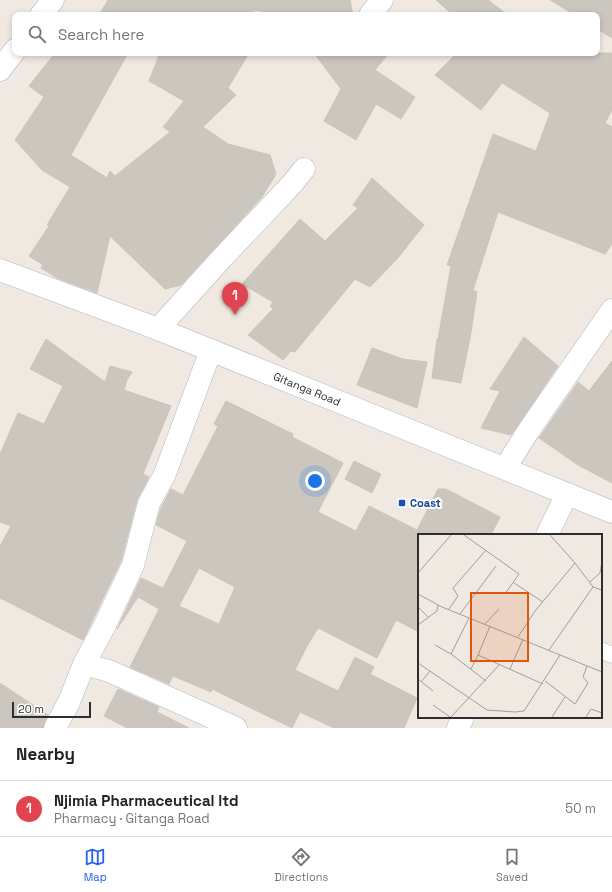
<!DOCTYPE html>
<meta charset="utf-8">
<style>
body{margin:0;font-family:"Space Grotesk",sans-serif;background:#f6f6f6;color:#222}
.scale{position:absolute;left:12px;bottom:10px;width:79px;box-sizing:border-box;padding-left:4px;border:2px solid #2e2e2e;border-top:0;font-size:11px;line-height:14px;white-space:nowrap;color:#2e2e2e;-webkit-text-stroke:3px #fff;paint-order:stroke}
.you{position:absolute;left:315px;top:481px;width:14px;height:14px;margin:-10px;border:3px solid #fff;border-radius:50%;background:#1a73e8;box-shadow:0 0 0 6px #1a73e833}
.badge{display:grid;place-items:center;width:26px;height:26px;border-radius:50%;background:#2563eb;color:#fff;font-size:13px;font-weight:700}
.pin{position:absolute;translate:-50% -33px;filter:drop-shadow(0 1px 2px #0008)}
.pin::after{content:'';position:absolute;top:21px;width:14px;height:12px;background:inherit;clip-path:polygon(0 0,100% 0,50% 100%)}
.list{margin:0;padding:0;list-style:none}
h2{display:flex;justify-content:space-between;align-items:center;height:52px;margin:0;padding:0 16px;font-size:17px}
h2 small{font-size:13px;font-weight:400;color:#767676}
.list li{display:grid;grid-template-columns:26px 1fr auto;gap:12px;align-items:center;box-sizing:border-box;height:56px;padding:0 16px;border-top:1px solid #e0e0e0}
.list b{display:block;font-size:15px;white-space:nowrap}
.list p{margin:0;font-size:13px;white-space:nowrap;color:#767676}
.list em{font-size:13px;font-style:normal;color:#767676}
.icon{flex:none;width:22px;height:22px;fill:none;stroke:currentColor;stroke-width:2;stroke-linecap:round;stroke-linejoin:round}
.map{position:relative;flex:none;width:612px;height:728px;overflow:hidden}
.search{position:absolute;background:#fff;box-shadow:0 2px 6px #0003;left:12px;right:12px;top:12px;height:44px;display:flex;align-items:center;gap:10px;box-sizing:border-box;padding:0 14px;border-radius:8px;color:#767676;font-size:15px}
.sheet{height:108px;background:#fff}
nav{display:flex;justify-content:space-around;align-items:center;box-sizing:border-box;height:56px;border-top:1px solid #e0e0e0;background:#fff;font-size:11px;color:#767676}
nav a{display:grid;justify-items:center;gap:2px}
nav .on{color:#2563eb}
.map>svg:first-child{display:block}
.building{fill:#cbc7bf;stroke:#cbc5ba;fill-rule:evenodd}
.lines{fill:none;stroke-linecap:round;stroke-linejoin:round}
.service-casing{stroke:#b4b7c1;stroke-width:17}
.minor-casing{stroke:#b4b7c1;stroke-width:23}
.secondary-casing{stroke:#b4b7c1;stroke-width:23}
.service{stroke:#fff;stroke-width:16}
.minor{stroke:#fff;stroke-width:22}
.secondary{stroke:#fff;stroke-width:22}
.transit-dot{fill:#1a4fb4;stroke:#fff;stroke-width:1.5}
.labels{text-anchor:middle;stroke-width:4;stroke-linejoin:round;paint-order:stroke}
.street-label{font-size:11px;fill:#2e2e2e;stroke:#fff}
.transit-label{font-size:11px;font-weight:bold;fill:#164399;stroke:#fff;text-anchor:start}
.inset-road{fill:none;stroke:#a29e99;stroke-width:1}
.view{fill:#df570e;fill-opacity:0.15;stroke:#df570e;stroke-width:2}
.inset-edge{fill:none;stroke:#2e2e2e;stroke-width:2}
</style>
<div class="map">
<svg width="612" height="728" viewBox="0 0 612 728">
<rect width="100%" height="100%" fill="#efe9e1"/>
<path class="building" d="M 108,0 L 350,0 L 353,15 L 278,15 L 255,10 L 251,15 L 160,15 L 152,11 L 150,15 L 99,15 Z
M 436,0 L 488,0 L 508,15 L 453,15 Z
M 550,0 L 612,0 L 612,38 L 597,29 L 597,15 L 575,15 Z
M 55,53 L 128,53 L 71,155 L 107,178 L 110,171 L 115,176 L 170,132 L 163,127 L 184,101 L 149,81 L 160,53 L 249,53 L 228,88 L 236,95 L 203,127 L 228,144 L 270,155 L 276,174 L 262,197 L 181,285 L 165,289 L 110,236 L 97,293 L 57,278 L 41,268 L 43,265 L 29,256 L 49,226 L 47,225 L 70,187 L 42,170 L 15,140 L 44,97 L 29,86 Z
M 314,53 L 389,53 L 375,70 L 415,97 L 401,119 L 376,104 L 356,140 L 324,121 L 341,89 Z
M 457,53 L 612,53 L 612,110 L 605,123 L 612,127 L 612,244 L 605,254 L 498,212 L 473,290 L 477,292 L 471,333 L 461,383 L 432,378 L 437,339 L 438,339 L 451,266 L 447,265 L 493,134 L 536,151 L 550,113 L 502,83 L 481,110 L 435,75 Z
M 372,178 L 424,225 L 397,259 L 370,287 L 355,279 L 295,352 L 291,351 L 283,360 L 248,335 L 273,309 L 270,306 L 273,302 L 242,284 L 300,219 L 325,241 L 358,208 L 353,205 Z
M 524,337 L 558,366 L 511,435 L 481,428 L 500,391 L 490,389 Z
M 46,339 L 105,382 L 110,366 L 132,372 L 127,380 L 124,390 L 171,406 L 143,474 L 149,477 L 137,500 L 121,561 L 83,640 L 0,598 L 0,546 L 11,526 L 0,522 L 0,454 L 18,413 L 44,424 L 63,386 L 30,369 Z
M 372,348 L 403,359 L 427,362 L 417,408 L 357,385 Z
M 612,361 L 612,483 L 578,465 L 539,438 L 578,382 L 589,391 Z
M 226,401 L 293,434 L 292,437 L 343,463 L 318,512 L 356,531 L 369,506 L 417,530 L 438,489 L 446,489 L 500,517 L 491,535 L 419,535 L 419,632 L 396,620 L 377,658 L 318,628 L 307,646 L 295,670 L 338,691 L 355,657 L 374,667 L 370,674 L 417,698 L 404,728 L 334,728 L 300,712 L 292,728 L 212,689 L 211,692 L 173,676 L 169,684 L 130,667 L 159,609 L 138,597 L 117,629 L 141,578 L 163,588 L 187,541 L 156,525 L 161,508 L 171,489 L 183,495 L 218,426 L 214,424 ZM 199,568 L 235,587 L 219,624 L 179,606 Z
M 354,461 L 381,474 L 372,493 L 345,479 Z
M 0,683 L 48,715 L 43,728 L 0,728 Z
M 118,689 L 159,707 L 157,712 L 189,728 L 127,728 L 104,716 Z"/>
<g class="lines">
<g class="service-casing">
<path id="service" d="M 601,650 L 612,655"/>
</g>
<g class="minor-casing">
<path id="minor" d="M 41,15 L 53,0
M 370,15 L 382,0
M 0,70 L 15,50
M 158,329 L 221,259 L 292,184 L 304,169
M 211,350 L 164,476 L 149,503 L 133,565 L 104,627 L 84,664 L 109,671 L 236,728
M 505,468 L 529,430 L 612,310
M 547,535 L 567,494
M 55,728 L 69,702 L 84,664
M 458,728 L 463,717"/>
</g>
<g class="secondary-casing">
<path id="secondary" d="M 0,270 L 158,329 L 612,512"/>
</g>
<use href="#service" class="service"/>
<use href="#minor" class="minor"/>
<use href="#secondary" class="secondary"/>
</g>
<rect class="transit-dot" x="398" y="499" width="8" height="8" rx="2"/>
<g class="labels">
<g class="street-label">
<text transform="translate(307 389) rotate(22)" y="4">Gitanga Road</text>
</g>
<g class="transit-label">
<text x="410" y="507">Coast</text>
</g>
</g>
<g transform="translate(418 534)">
<rect width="184" height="184" fill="#efe9e1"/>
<path class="inset-road" d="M 46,1 L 101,40 L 87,60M 157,29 L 175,53 L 184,56M 0,39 L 33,1M 172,48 L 182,39 L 184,27M 96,49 L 125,68M 0,60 L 24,73 L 184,138M 0,73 L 10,83M 31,75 L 40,62 L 35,54 L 68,16M 42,80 L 78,32M 51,84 L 33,120 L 68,147M 67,90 L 81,75M 0,91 L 19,77 L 20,71M 72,92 L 60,121 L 125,150M 100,103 L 117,77 L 157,29 L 132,1M 17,111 L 33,120M 131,116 L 175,53M 0,129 L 69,176 L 97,178 L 106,177 L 142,121M 53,135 L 60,121M 92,135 L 105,105M 0,145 L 15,157M 127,147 L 157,170 L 170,149 L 165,143 L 169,132M 3,148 L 12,137M 15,171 L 32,183M 33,183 L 82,130M 134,183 L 147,163M 168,183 L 173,175 L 184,179"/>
<path class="view" d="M 53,59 L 110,59 L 110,127 L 53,127 Z"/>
<rect width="184" height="184" class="inset-edge"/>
</g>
</svg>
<div class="scale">20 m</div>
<div class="you"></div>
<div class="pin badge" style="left:235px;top:315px;background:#e0444e">1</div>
<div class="search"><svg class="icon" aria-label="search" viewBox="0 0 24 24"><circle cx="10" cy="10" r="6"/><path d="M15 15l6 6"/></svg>Search here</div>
</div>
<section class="sheet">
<h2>Nearby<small></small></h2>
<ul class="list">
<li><span class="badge" style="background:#e0444e">1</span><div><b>Njimia Pharmaceutical ltd</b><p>Pharmacy · Gitanga Road</p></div><em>50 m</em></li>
</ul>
</section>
<nav>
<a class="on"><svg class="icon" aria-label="map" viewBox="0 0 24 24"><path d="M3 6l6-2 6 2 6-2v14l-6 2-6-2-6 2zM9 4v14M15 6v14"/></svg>Map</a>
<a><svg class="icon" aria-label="directions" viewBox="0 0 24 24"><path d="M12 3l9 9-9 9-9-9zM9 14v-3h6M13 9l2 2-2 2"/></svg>Directions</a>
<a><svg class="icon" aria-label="saved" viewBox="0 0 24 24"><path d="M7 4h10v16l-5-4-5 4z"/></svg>Saved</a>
</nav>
